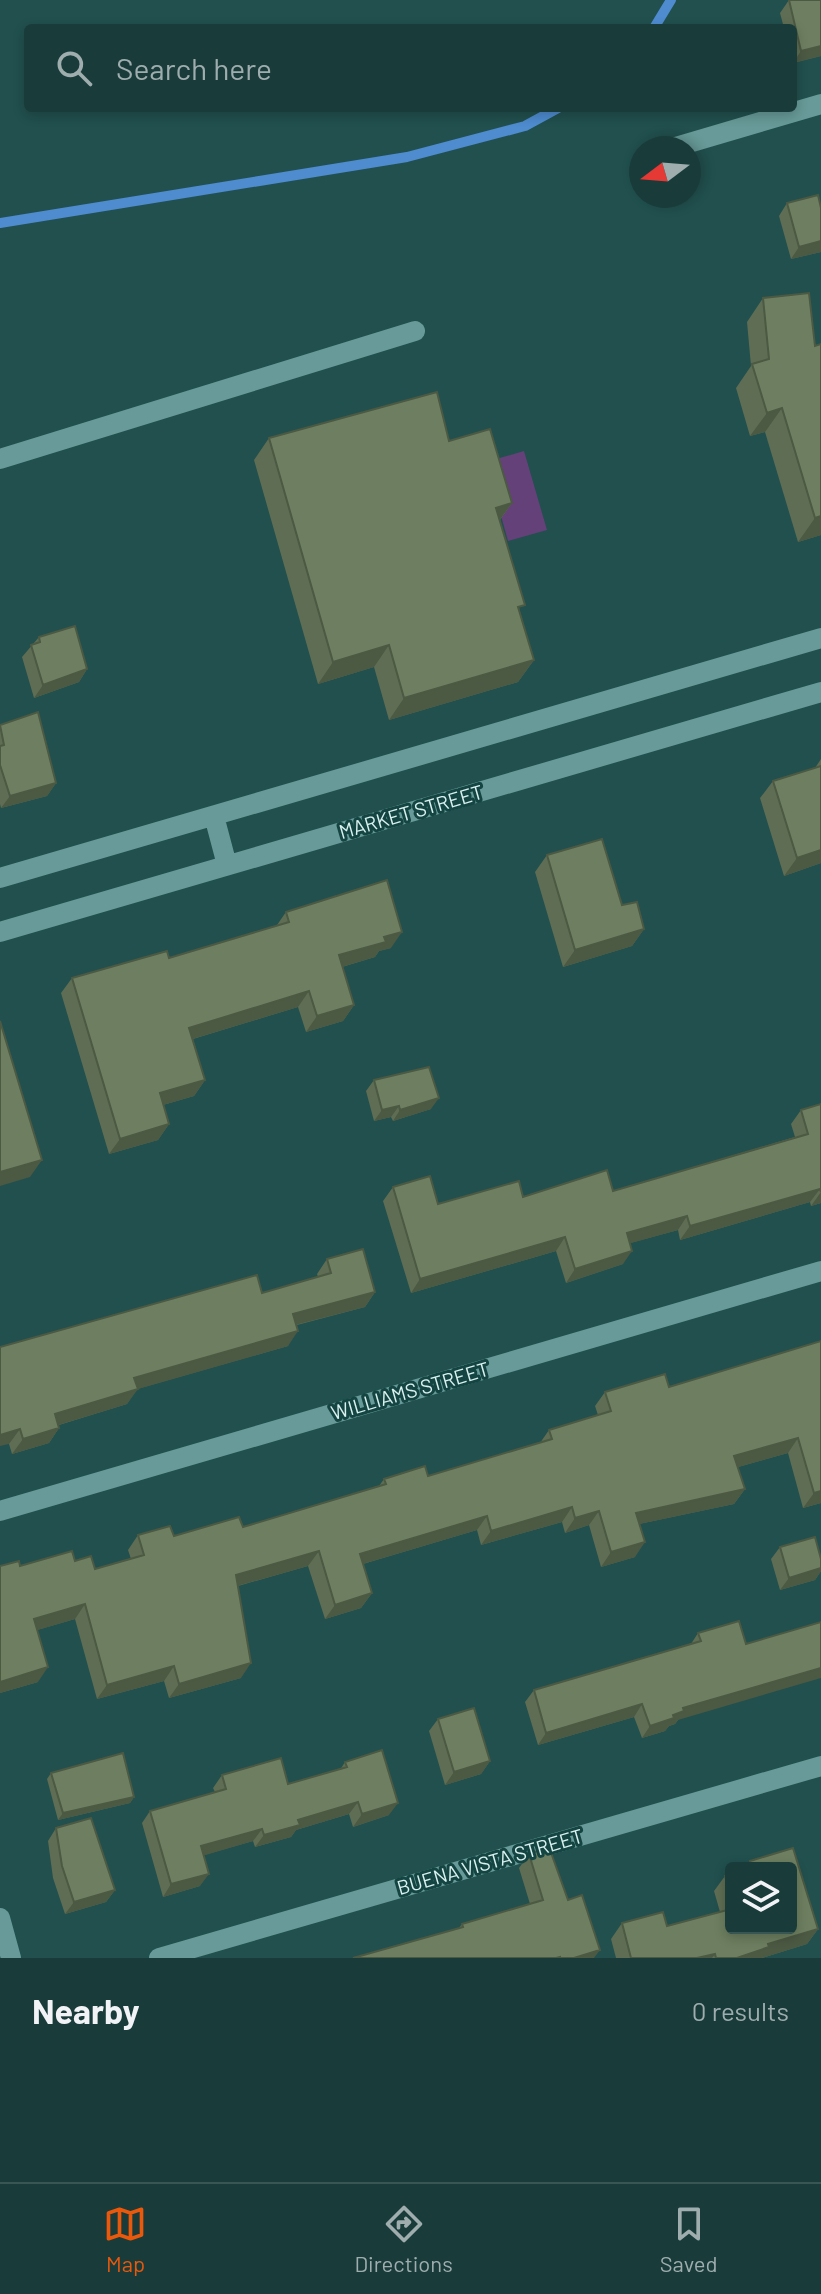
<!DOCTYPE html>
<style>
body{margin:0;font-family:Barlow,sans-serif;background:#224342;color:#f1f3f6}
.controls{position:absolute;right:24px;bottom:24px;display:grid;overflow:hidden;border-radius:8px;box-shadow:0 4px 12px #0003}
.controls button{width:72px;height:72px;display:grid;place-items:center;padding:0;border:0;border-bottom:2px solid #375654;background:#193c3a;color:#f1f3f6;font:40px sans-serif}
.compass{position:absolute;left:629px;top:136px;width:72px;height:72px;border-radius:50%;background:#193c3a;box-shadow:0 4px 12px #0003;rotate:254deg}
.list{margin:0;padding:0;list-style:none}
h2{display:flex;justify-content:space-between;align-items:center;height:104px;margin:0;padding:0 32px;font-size:34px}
h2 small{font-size:26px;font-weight:400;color:#9fadaf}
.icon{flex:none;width:44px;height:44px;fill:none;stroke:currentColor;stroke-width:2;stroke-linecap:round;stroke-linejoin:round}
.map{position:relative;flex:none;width:821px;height:1958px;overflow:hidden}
.search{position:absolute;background:#193c3a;box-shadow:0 4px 12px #0003;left:24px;right:24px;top:24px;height:88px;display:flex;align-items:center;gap:20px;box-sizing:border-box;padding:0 28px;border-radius:8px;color:#9fadaf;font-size:30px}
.sheet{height:224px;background:#193c3a}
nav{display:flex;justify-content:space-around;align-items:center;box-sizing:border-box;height:112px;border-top:2px solid #375654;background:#193c3a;font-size:22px;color:#9fadaf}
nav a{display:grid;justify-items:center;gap:4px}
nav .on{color:#ea580c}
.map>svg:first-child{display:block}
.green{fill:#644178}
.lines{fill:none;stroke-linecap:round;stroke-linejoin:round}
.stream{stroke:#4e8bcf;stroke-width:10}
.minor{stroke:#679a98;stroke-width:20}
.wall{fill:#5e6d53}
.shaded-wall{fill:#4c5943}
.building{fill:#6d7f60;stroke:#4c5943;stroke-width:2}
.labels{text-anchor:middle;stroke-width:6;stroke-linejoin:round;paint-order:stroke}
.street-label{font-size:20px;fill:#d9f1ef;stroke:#154543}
</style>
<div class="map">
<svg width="821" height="1958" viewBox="0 0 821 1958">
<rect width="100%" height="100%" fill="#21504e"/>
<path class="green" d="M 524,451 L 547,530 L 508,541 L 486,462 Z"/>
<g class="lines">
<path class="stream" d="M 654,28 L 671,0
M 0,223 L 407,157 L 525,126 L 558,108"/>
<path class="minor" d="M 672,148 L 821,104
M 0,459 L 415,331
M 214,816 L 227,865
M 0,878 L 821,638
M 0,932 L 821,692
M 0,1511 L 821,1271
M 0,1918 L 11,1958
M 159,1958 L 821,1766"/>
</g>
<path class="wall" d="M 789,0 L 821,0 L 821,56 L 793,63 L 793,28 L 784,28 L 780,13 Z
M 787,203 L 821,252 L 791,259 L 779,216 Z
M 763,298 L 815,346 L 821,344 L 821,535 L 798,542 L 765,432 L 750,436 L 736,388 L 751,366 L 747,322 Z
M 269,438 L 449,441 L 512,503 L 500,520 L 520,612 L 534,660 L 518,682 L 389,720 L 374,667 L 318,684 L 254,460 Z
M 39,637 L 87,669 L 79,682 L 34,698 L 22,657 Z
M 0,725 L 56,783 L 47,796 L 1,808 L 0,804 Z
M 821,759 L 821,863 L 784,876 L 760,798 L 773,781 L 815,768 Z
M 547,855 L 622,905 L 644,929 L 632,946 L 563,967 L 535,872 Z
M 286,912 L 391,948 L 379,951 L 375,957 L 342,967 L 354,1005 L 343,1021 L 306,1032 L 298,1007 L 193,1039 L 205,1080 L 194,1096 L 163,1105 L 169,1124 L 158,1140 L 109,1154 L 61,993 L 72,978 L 169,958 L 277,925 Z
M 374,1080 L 431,1109 L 393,1121 L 391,1117 L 374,1121 L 366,1091 Z
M 821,1104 L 821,1203 L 811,1206 L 810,1202 L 680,1240 L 678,1230 L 630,1243 L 623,1264 L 566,1283 L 556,1251 L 411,1293 L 383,1201 L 393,1187 L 438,1204 L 523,1197 L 613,1191 L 795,1137 L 791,1124 L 801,1110 Z
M 327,1259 L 375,1292 L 365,1307 L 297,1325 L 288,1346 L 137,1389 L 127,1404 L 59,1425 L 59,1428 L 49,1443 L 12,1454 L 9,1444 L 0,1347 L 262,1293 L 318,1277 L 317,1274 Z
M 786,1352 L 821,1503 L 803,1508 L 788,1453 L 738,1467 L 745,1489 L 734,1504 L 639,1524 L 635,1557 L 601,1567 L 589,1525 L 565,1533 L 562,1522 L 481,1545 L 477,1530 L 363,1564 L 372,1593 L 361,1608 L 325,1619 L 308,1566 L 238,1586 L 241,1678 L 169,1698 L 164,1681 L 97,1699 L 75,1619 L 37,1630 L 38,1682 L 0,1693 L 0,1566 L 20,1566 L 75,1561 L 95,1569 L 131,1559 L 128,1550 L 138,1535 L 174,1536 L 243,1527 L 379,1486 L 384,1479 L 428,1476 L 540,1443 L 549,1430 L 598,1415 L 595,1406 L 605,1392 L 669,1387 Z
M 780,1547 L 821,1559 L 821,1571 L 815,1580 L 780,1590 L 771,1559 Z
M 739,1621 L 678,1720 L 675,1724 L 669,1726 L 665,1731 L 642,1738 L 634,1717 L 538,1745 L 525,1702 L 534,1690 L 691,1644 L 698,1633 Z
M 438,1719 L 490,1761 L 481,1774 L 445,1785 L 429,1731 Z
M 345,1762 L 389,1815 L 353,1827 L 349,1814 L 296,1830 L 291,1837 L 255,1847 L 253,1841 L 204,1855 L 200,1886 L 163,1897 L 142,1823 L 150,1811 L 215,1792 L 213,1788 L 222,1775 L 288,1784 L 340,1770 Z
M 51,1773 L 134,1797 L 130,1803 L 58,1820 L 47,1779 Z
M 56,1828 L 115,1890 L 106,1902 L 65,1914 L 53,1878 L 48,1841 Z
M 793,1848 L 818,1929 L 807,1944 L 762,1958 L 616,1958 L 611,1939 L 622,1923 L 663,1912 L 667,1926 L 720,1912 L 714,1891 L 725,1876 L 731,1874 L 731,1928 L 791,1928 L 791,1868 L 745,1868 L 750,1861 Z
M 529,1854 L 568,1900 L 594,1958 L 353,1958 L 458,1929 L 462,1924 L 530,1904 L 519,1868 Z"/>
<path class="shaded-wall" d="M 821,46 L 821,56 L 793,63 L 801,51 Z
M 821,241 L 821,252 L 791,259 L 799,247 Z
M 782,408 L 765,432 L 750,436 L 767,413 Z
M 512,503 L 496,525 L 496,508 Z
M 821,516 L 821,535 L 798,542 L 815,518 Z
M 389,645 L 374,667 L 318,684 L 333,662 Z
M 534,660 L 518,682 L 389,720 L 404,698 Z
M 87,669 L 79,682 L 34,698 L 43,685 Z
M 56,783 L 47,796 L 1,808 L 10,796 Z
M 821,850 L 821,863 L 784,876 L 797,858 Z
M 644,929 L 632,946 L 563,967 L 575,950 Z
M 402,932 L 391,948 L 379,951 L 375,957 L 328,971 L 339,955 L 384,937 Z
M 309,991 L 298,1007 L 179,1043 L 189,1028 Z
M 354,1005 L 343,1021 L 306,1032 L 317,1016 Z
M 205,1080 L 194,1096 L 149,1109 L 160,1093 Z
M 439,1098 L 431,1109 L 393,1121 L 400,1110 Z
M 399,1106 L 391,1117 L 374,1121 L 382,1110 Z
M 169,1124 L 158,1140 L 109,1154 L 120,1139 Z
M 42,1160 L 30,1177 L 0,1186 L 0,1172 Z
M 820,1189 L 810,1202 L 680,1240 L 690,1226 Z
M 821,1192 L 821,1203 L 811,1206 Z
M 687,1216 L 678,1230 L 617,1247 L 627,1233 Z
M 565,1237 L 556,1251 L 411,1293 L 420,1279 Z
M 632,1251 L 623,1264 L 566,1283 L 575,1269 Z
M 375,1292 L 365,1307 L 283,1328 L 293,1314 Z
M 298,1331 L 288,1346 L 124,1393 L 134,1378 Z
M 138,1389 L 127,1404 L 45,1429 L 55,1414 Z
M 59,1428 L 49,1443 L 12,1454 L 23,1439 Z
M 20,1429 L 9,1444 L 0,1446 L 0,1435 Z
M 798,1438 L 788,1453 L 724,1471 L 734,1456 Z
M 745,1489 L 734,1504 L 625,1527 L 636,1513 Z
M 821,1491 L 821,1503 L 803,1508 L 814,1493 Z
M 572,1507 L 562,1522 L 481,1545 L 491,1531 Z
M 599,1511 L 589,1525 L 565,1533 L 575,1518 Z
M 487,1516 L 477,1530 L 349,1568 L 360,1554 Z
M 645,1542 L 635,1557 L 601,1567 L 611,1552 Z
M 319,1551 L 308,1566 L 226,1589 L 236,1575 Z
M 821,1568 L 821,1571 L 815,1580 L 780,1590 L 789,1578 Z
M 372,1593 L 361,1608 L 325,1619 L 335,1605 Z
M 85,1604 L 75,1619 L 24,1634 L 34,1619 Z
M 251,1663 L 241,1678 L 169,1698 L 179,1684 Z
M 174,1666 L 164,1681 L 97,1699 L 107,1685 Z
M 48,1667 L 38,1682 L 0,1693 L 0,1682 Z
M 821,1668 L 821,1678 L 678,1720 L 675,1724 L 669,1726 L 665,1731 L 642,1738 L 650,1726 L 683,1708 Z
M 642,1704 L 634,1717 L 538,1745 L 546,1733 Z
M 490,1761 L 481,1774 L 445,1785 L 454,1772 Z
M 134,1797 L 130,1803 L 58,1820 L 63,1813 Z
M 358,1802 L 349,1814 L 296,1830 L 291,1837 L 255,1847 L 264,1835 L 298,1820 Z
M 398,1803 L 389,1815 L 353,1827 L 362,1814 Z
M 262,1829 L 253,1841 L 192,1859 L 201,1846 Z
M 209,1874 L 200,1886 L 163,1897 L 171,1884 Z
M 115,1890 L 106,1902 L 65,1914 L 74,1902 Z
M 818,1929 L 807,1944 L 762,1958 L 737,1958 L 768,1944 Z
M 600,1950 L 594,1958 L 574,1958 Z
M 715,1954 L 712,1958 L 697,1958 Z"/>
<path class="building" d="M 789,0 L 821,0 L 821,46 L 801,51 Z
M 818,195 L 821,208 L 821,241 L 799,247 L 787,203 Z
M 809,293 L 815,346 L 821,344 L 821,516 L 815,518 L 782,408 L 767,413 L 752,364 L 769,359 L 763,298 Z
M 437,392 L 449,441 L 490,429 L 512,503 L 496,508 L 525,605 L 518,607 L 534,660 L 404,698 L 389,645 L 333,662 L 269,438 Z
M 75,626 L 87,669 L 43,685 L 31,645 L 40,642 L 39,637 Z
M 38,712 L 56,783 L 10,796 L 0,765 L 0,746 L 4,745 L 0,725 Z
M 821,766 L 821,850 L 797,858 L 773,781 Z
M 602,839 L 622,905 L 637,902 L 644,929 L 575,950 L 547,855 Z
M 387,880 L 402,932 L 384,937 L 386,942 L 339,955 L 354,1005 L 317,1016 L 309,991 L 189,1028 L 205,1080 L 160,1093 L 169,1124 L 120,1139 L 72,978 L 167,951 L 169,958 L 289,922 L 286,912 Z
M 0,1021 L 42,1160 L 0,1172 Z
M 429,1067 L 439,1098 L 400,1110 L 399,1106 L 382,1110 L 374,1080 Z
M 821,1104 L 821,1192 L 820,1189 L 690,1226 L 687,1216 L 627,1233 L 632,1251 L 575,1269 L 565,1237 L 420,1279 L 393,1187 L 430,1176 L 438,1204 L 519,1181 L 523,1197 L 607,1170 L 613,1191 L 808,1134 L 801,1110 Z
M 363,1249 L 375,1292 L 293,1314 L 298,1331 L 134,1378 L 138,1389 L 55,1414 L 59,1428 L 23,1439 L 20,1429 L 0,1435 L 0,1347 L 257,1275 L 262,1293 L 331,1273 L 327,1259 Z
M 821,1341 L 821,1491 L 814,1493 L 798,1438 L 734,1456 L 745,1489 L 636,1513 L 645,1542 L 611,1552 L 599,1511 L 575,1518 L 572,1507 L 491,1531 L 487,1516 L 360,1554 L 372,1593 L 335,1605 L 319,1551 L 236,1575 L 251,1663 L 179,1684 L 174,1666 L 107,1685 L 85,1604 L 34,1619 L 48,1667 L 0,1682 L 0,1566 L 19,1561 L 20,1566 L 72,1551 L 75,1561 L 91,1556 L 95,1569 L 144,1555 L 138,1535 L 170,1526 L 174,1536 L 239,1517 L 243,1527 L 386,1484 L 384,1479 L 425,1466 L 428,1476 L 552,1439 L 549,1430 L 611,1411 L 605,1392 L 665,1374 L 669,1387 Z
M 815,1537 L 821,1559 L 821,1568 L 789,1578 L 780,1547 Z
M 739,1621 L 746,1644 L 821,1622 L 821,1668 L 683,1708 L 684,1711 L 673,1715 L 674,1718 L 650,1726 L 642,1704 L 546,1733 L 534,1690 L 701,1641 L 698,1633 Z
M 474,1708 L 490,1761 L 454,1772 L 438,1719 Z
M 382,1750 L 398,1803 L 362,1814 L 358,1802 L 298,1820 L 300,1825 L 264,1835 L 262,1829 L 201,1846 L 209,1874 L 171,1884 L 150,1811 L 226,1789 L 222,1775 L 281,1758 L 288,1784 L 347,1767 L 345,1762 Z
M 123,1753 L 134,1797 L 63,1813 L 51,1773 Z
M 91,1818 L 115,1890 L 74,1902 L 62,1866 L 56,1828 Z
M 549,1847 L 568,1900 L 582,1895 L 600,1950 L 574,1958 L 560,1958 L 560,1957 L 556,1958 L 353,1958 L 463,1927 L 462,1924 L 543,1900 L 529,1854 Z
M 793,1848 L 818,1929 L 768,1944 L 769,1947 L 737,1958 L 716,1958 L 715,1954 L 697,1958 L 631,1958 L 622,1923 L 663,1912 L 667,1926 L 731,1909 L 731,1928 L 791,1928 L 791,1868 L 751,1868 L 752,1868 L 750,1861 Z
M 731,1874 L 731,1895 L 725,1876 Z"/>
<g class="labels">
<g class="street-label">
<text transform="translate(411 812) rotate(-16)" y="7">MARKET STREET</text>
<text transform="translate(410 1391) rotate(-16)" y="7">WILLIAMS STREET</text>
<text transform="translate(490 1862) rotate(-16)" y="7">BUENA VISTA STREET</text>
</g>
</g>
</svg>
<div class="controls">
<button><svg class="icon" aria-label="layers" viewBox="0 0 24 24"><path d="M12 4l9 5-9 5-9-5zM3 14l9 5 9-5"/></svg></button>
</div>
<svg class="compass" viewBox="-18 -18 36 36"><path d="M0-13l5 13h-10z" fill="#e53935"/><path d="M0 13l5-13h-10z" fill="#9fadaf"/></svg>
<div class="search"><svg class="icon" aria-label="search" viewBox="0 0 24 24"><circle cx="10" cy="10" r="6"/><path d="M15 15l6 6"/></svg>Search here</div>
</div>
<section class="sheet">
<h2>Nearby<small>0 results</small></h2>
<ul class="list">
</ul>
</section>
<nav>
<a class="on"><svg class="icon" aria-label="map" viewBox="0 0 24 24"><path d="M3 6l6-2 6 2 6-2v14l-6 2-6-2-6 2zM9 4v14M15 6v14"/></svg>Map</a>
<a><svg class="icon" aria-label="directions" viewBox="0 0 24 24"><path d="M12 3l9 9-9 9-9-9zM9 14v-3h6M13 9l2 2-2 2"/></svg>Directions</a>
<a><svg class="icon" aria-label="saved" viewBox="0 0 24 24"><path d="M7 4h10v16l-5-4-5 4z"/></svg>Saved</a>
</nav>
